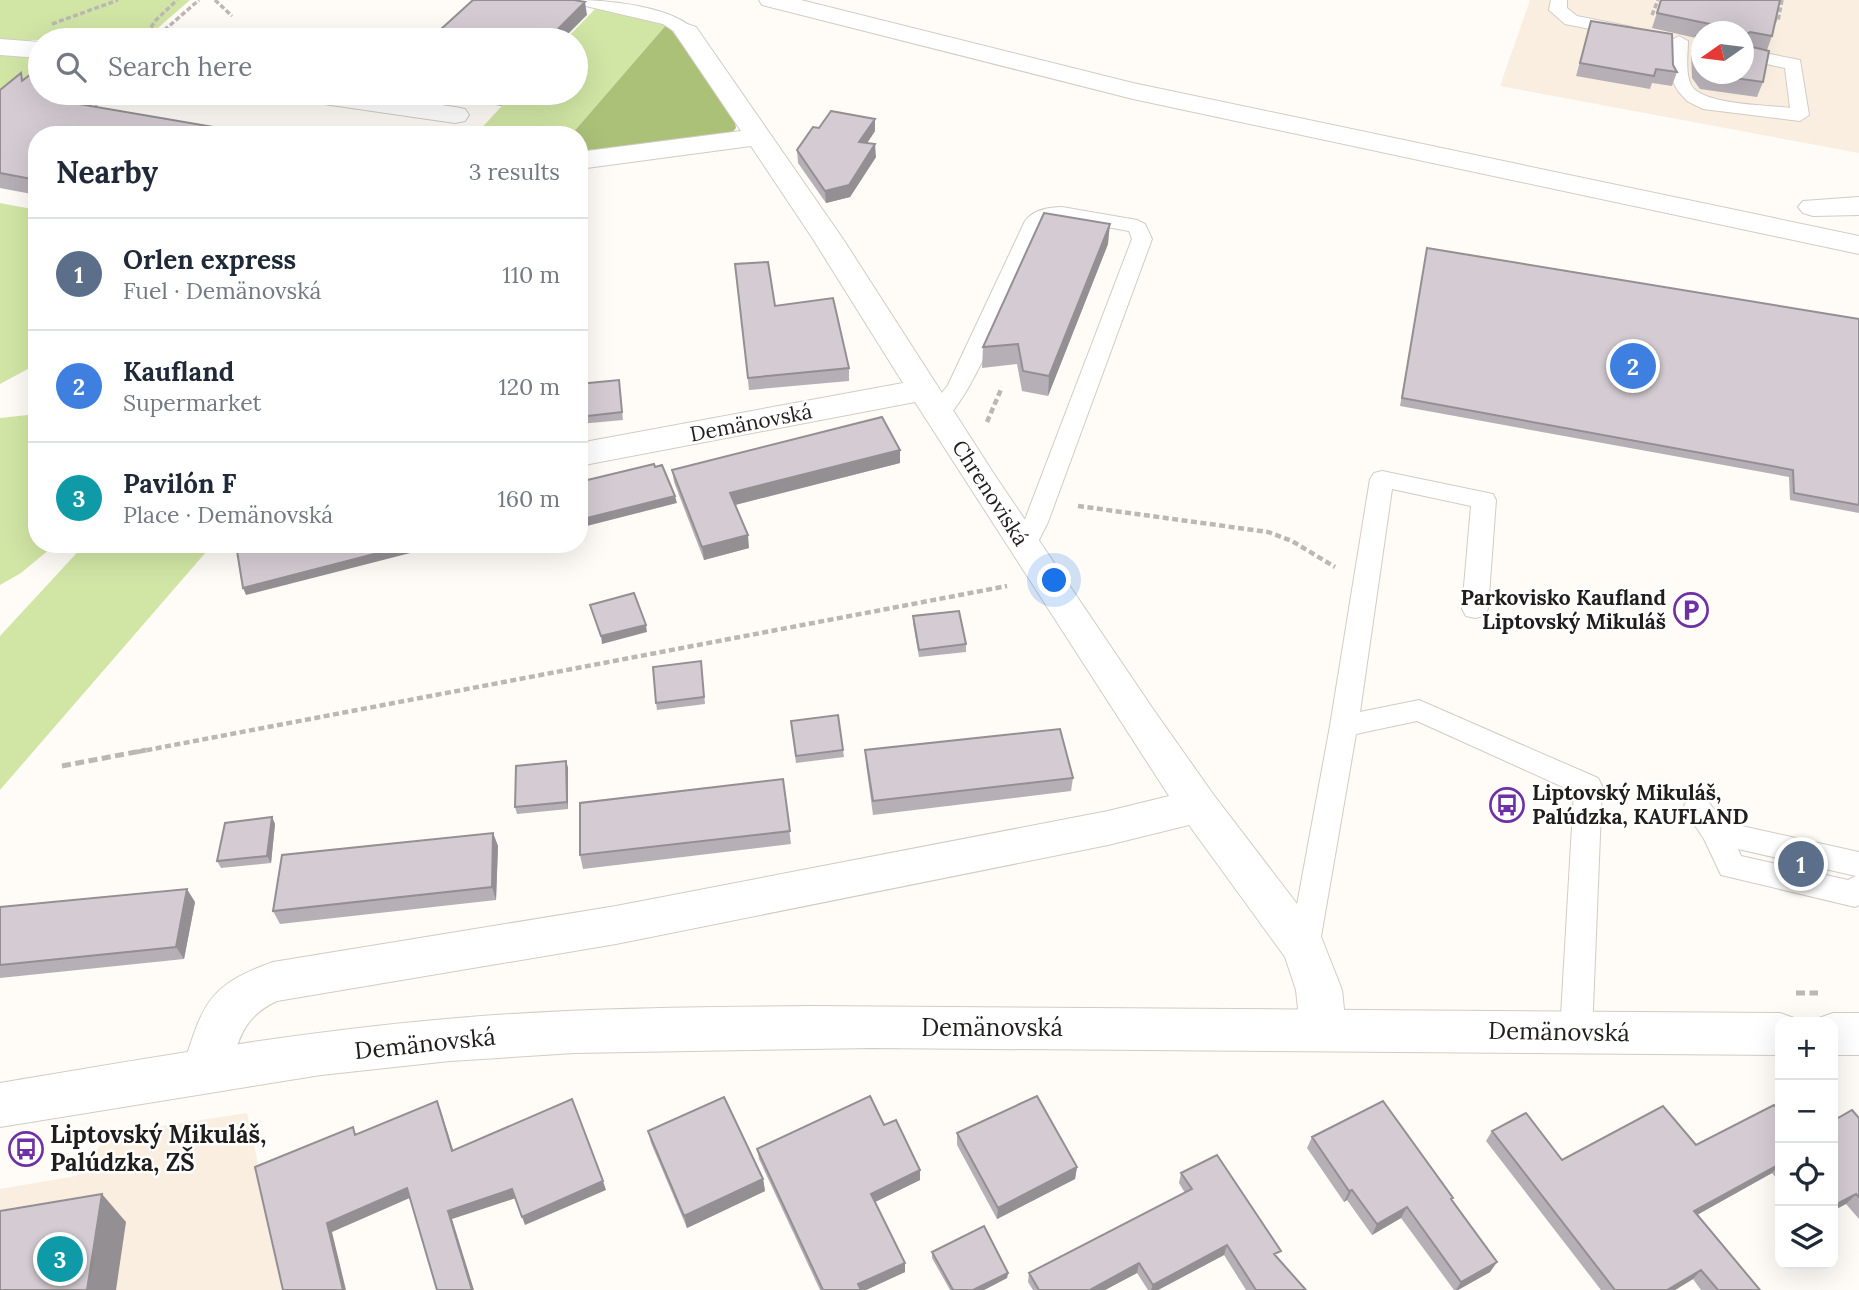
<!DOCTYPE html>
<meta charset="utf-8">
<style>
body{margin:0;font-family:Lora,serif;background:#f6f6f7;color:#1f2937}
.controls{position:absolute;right:21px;bottom:21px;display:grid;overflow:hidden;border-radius:14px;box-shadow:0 7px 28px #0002}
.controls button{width:63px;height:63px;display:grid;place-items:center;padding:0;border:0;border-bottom:2px solid #e0e1e3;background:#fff;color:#1f2937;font:35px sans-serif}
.compass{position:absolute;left:1691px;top:21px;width:63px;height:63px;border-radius:50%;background:#fff;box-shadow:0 7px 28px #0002;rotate:256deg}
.you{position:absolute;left:1055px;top:581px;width:24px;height:24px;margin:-18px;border:5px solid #fff;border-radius:50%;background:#1a73e8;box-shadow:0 0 0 10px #1a73e833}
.badge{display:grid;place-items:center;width:46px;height:46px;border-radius:50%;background:#0f766e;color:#fff;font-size:23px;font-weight:700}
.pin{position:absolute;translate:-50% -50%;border:4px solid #fff;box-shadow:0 2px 7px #0006}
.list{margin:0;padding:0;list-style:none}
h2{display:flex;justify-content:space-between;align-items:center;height:91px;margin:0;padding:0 28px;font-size:30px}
h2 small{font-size:23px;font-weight:400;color:#747a83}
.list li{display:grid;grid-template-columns:46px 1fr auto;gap:21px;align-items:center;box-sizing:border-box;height:112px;padding:0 28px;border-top:2px solid #e0e1e3}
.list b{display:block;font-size:26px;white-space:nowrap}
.list p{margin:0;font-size:23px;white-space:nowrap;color:#747a83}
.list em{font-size:23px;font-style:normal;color:#747a83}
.icon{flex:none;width:38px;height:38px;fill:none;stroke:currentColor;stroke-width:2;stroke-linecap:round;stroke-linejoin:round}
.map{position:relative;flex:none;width:1859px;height:1290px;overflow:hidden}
.search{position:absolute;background:#fff;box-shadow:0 7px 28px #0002;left:28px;top:28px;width:560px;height:77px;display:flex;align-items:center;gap:18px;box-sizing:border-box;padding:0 24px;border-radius:38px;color:#747a83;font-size:26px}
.panel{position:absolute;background:#fff;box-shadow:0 7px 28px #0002;left:28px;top:126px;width:560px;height:427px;border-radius:28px}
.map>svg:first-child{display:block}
.built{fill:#f9eee0;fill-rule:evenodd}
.green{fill:#d1e6a5}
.forest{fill:#abc178}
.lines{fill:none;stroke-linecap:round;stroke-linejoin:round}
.service-casing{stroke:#d2ccc4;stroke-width:2}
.minor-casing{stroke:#d2ccc4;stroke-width:2}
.tertiary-casing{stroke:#d2ccc4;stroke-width:2}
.secondary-casing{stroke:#d2ccc4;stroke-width:2}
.path-far2{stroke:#bbb8b4;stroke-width:3.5;stroke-dasharray:5 2.5;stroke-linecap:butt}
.path-far1{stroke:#bbb8b4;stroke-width:4.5;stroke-dasharray:6 3.5;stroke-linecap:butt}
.path{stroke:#bbb8b4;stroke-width:5;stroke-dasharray:9 4.5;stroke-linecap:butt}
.service{fill:#fff;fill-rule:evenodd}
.minor{fill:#fff;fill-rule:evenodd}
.tertiary{fill:#fff;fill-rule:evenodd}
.secondary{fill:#fff;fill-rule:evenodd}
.wall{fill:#b6afb5;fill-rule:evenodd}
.shaded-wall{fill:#948f93}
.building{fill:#d4ccd2;stroke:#948f93;stroke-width:2}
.labels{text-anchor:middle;stroke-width:5;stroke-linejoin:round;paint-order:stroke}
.street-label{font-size:21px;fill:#201e1c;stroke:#fff}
.poi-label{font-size:21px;font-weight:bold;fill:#201e1c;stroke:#fff;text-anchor:end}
.near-street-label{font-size:24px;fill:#201e1c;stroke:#fff}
.near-poi-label{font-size:24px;font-weight:bold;fill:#201e1c;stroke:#fff;text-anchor:start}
</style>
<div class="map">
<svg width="1859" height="1290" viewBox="0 0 1859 1290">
<rect width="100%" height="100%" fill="#fffbf6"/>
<path class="built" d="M 1530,0 L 1859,0 L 1859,153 L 1500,86 ZM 1702,32 L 1744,32 L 1744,74 L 1702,74 Z
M 247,1113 L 285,1290 L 0,1290 L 0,1189 L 76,1176 L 109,1134 Z"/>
<path class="green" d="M 0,0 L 190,0 L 144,40 L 0,40 Z
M 596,8 L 667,24 L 571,135 L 475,135 L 514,93 L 576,93 L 576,40 L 565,40 Z
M 0,52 L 40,56 L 40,67 L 0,99 Z
M 0,203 L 37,210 L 37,364 L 0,384 Z
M 37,414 L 37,544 L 56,544 L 21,573 L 0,585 L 0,418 Z
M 85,544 L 213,544 L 0,790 L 0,636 Z"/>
<path class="forest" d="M 667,24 L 734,117 L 736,128 L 730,135 L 579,151 L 579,135 L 571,135 Z"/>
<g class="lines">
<g class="service-casing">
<path id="service" d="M 575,0 C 606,0 675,6 696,32 L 693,36 L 681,36 L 663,24 L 577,4 Z
M 1551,0 L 1567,0 L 1567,8 L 1577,16 L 1632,27 L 1635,31 L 1626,36 L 1565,24 L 1549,10 Z
M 1679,36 L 1688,41 C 1688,54 1685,72 1691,85 C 1702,105 1768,105 1790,108 L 1785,68 L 1744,59 L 1744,49 L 1800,60 L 1809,115 L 1800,121 L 1703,109 L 1687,101 L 1678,91 L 1671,78 L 1670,41 Z
M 1062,207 L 1137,220 L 1145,224 L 1152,239 L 1048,522 L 1033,552 L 1024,555 L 1015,552 L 1012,546 L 1024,522 L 1132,239 L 1129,231 L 1062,219 L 1043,225 C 1028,259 971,402 946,417 C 941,420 935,419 930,417 L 927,412 L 948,385 L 1025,221 C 1033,210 1049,207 1062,207 Z
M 1382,471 L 1493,494 L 1496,500 L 1488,609 L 1484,616 L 1475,618 L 1466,616 L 1462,609 L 1471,506 L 1392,489 L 1360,712 L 1419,700 L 1598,778 L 1602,786 L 1592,1033 L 1587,1043 L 1576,1047 L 1565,1043 L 1560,1033 L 1574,792 L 1417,721 L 1356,734 L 1319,948 L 1315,957 L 1304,961 L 1293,957 L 1289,948 L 1330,726 L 1370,479 L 1374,473 Z
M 1697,796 L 1707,800 L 1724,822 L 1859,852 L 1859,905 L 1855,907 L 1721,875 L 1704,839 L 1683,808 L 1687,800 ZM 1738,849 L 1856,876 L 1848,880 L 1741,856 Z"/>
</g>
<g class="minor-casing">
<path id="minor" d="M 687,24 L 696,27 L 843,239 L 994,474 L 1153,709 L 1213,794 L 1320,934 L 1342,990 L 1346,1028 L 1339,1043 L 1323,1049 L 1307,1043 L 1300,1028 L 1296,990 L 1285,957 L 1189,825 L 1108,845 L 616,944 L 277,1001 C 236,1020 239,1049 223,1085 L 206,1092 L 189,1085 L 182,1070 C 203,1005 206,986 273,962 L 616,906 L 1108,811 L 1169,796 L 915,402 L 579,466 L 579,443 L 903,383 L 813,239 L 751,146 L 579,169 L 579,152 L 741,131 L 674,32 L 678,27 Z
M 0,39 L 40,42 L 40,58 L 0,55 Z
M 290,93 L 357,93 L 455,107 L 465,109 L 469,115 L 465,121 L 455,123 L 303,101 L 294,99 Z"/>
</g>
<g class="tertiary-casing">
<path id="tertiary" d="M 812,1006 L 1780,1013 L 1797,1019 L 1798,1022 L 1780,1022 L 1780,1055 L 872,1048 L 574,1053 L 450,1061 L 321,1075 L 0,1127 L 0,1083 C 148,1058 296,1032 446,1019 C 568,1008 690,1007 812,1006 Z
M 1833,1013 L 1859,1013 L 1859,1055 L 1833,1055 L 1833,1022 L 1815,1022 L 1816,1019 Z"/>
</g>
<g class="secondary-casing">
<path id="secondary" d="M 759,0 L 801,0 L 1133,83 L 1859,236 L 1859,254 L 1133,99 L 762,5 Z
M 1859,197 L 1859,215 L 1813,216 L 1803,213 L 1798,207 L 1803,201 Z"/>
</g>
<path class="path-far2" d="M 215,0 L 232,16
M 1652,15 L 1658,0
M 1772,20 L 1778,21 L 1782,0
M 52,24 L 118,0
M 143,40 L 155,21 L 177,0
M 153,40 L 199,0
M 89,110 L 110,93"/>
<path class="path-far1" d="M 987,422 L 1002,387
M 1078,506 L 1268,532 L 1292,541 L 1335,567
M 137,752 L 1007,586"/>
<path class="path" d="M 62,766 L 146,750
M 1796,993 L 1818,993"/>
<use href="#service" class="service"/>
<use href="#minor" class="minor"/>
<use href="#tertiary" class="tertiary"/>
<use href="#secondary" class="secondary"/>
</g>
<path class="wall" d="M 1661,0 L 1772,36 L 1767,50 L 1763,82 L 1757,97 L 1700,89 L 1692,78 L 1691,51 L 1696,38 L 1652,28 ZM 1702,32 L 1744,32 L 1744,74 L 1702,74 Z
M 1591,21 L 1673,65 L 1677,72 L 1672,86 L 1652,83 L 1650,89 L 1576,76 Z
M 21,73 L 23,80 L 83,104 L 37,135 L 37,195 L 0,188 L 0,90 Z
M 420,93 L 512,93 L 501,106 Z
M 819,128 L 875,131 L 867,143 L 876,157 L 850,197 L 826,203 L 798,163 L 797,150 Z
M 1108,244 L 1048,396 L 1022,391 L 1017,364 L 982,368 L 983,347 Z
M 1427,248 L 1859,319 L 1859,513 L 1790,500 L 1789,477 L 1400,406 Z
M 735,264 L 775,306 L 849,368 L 849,381 L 749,390 Z
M 619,380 L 623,420 L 579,424 L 579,384 Z
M 900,463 L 735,505 L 749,548 L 704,560 L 674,482 L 672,470 Z
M 913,616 L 966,644 L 966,652 L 919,657 L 913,623 Z
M 701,661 L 705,704 L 657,710 L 656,703 Z
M 791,721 L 843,750 L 844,757 L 796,763 Z
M 865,750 L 1073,778 L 1071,791 L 873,815 L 866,764 Z
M 566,761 L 568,768 L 568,809 L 517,814 L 515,807 Z
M 783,779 L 791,844 L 583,869 L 580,855 Z
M 272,817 L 275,824 L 271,863 L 221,868 L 217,861 Z
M 493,833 L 498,846 L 496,900 L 280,924 L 273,911 Z
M 195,902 L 184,959 L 0,978 L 0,907 Z
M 1780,1111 L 1780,1183 L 1772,1173 L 1697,1215 L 1760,1290 L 1701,1290 L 1693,1279 L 1675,1290 L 1601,1290 L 1486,1141 L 1492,1131 L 1562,1160 L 1696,1145 Z
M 1838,1118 L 1859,1118 L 1859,1219 L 1846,1204 Z
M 884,1125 L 920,1170 L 920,1180 L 875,1202 L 905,1263 L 905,1272 L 866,1290 L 820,1290 L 759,1159 L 757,1149 Z
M 648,1131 L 763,1179 L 765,1191 L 687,1228 L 651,1143 Z
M 957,1133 L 1077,1167 L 1075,1179 L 997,1219 L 957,1145 Z
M 1312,1137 L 1452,1200 L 1497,1262 L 1490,1272 L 1458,1290 L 1454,1290 L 1401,1218 L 1372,1235 L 1347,1200 L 1344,1202 L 1307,1148 Z
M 1181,1173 L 1278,1259 L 1306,1290 L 1246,1290 L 1224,1255 L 1158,1290 L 1148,1290 L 1137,1273 L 1105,1290 L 1033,1290 L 1028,1282 L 1029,1273 L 1185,1193 L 1179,1183 Z
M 932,1252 L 1008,1273 L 1007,1278 L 984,1290 L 950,1290 L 932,1258 Z"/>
<path class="shaded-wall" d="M 585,2 L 587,15 L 562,40 L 547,40 Z
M 71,93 L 97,93 L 68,117 L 61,101 Z
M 498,93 L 512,93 L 501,106 Z
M 875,119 L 875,131 L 860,154 L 859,142 Z
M 875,144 L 876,157 L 850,197 L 826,203 L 825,191 Z
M 1110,224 L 1108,244 L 1048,396 L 1049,376 Z
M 900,450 L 900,463 L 731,506 L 730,493 Z
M 675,496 L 677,503 L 579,528 L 579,520 Z
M 748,535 L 749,548 L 704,560 L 702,547 Z
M 413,544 L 425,544 L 426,549 L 246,595 L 243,588 Z
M 498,544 L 515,544 L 499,548 Z
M 646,625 L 647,632 L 602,644 L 601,636 Z
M 566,761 L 568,768 L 568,809 L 567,802 Z
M 272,817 L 275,824 L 271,863 L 267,856 Z
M 493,833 L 498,846 L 496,900 L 492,887 Z
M 187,889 L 195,902 L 184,959 L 176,947 Z
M 437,1101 L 441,1111 L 456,1159 L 452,1151 Z
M 1780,1164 L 1772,1173 L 1686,1221 L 1694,1211 Z
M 1077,1167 L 1075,1179 L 997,1219 L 998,1208 Z
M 920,1170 L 920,1180 L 871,1204 L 871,1194 Z
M 763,1179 L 765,1191 L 687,1228 L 684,1216 Z
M 603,1181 L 606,1190 L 525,1225 L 522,1217 Z
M 407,1188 L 412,1197 L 332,1232 L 346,1290 L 343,1290 L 327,1223 Z
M 512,1189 L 516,1198 L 452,1219 L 474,1290 L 472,1290 L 448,1211 Z
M 1352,1190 L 1347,1200 L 1344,1202 L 1349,1191 Z
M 102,1194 L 126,1222 L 116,1290 L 87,1290 Z
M 1856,1194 L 1846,1204 L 1833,1211 L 1833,1206 Z
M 1407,1207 L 1401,1218 L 1372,1235 L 1377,1224 Z
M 1227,1245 L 1224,1255 L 1158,1290 L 1151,1290 L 1153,1285 Z
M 1497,1262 L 1490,1272 L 1458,1290 L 1456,1290 L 1461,1282 Z
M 905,1263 L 905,1272 L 866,1290 L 859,1290 L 858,1284 Z
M 1139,1263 L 1137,1273 L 1105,1290 L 1090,1290 Z
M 1701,1270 L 1693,1279 L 1675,1290 L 1667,1290 Z
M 1008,1273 L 1007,1278 L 984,1290 L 973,1290 Z"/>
<path class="building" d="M 473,0 L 574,0 L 585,2 L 547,40 L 429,40 Z
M 1661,0 L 1780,0 L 1772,36 L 1750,32 L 1747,34 L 1748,46 L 1769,51 L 1763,82 L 1706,74 L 1705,74 L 1744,74 L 1744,32 L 1709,32 L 1710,24 L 1657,13 Z
M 1591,21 L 1672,34 L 1673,65 L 1677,72 L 1656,69 L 1654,76 L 1580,63 Z
M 1696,36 L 1702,37 L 1702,68 L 1697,63 Z
M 40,67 L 40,93 L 71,93 L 61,101 L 260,135 L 37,135 L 37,180 L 0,173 L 0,90 L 21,73 L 22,81 Z
M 831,111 L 875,119 L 859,142 L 875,144 L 849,185 L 825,191 L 797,150 L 813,127 L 819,128 Z
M 1044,213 L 1110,224 L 1049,376 L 1023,371 L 1018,344 L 983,347 Z
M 1427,248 L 1859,319 L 1859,505 L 1794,493 L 1793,470 L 1402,398 Z
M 768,262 L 775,306 L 833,298 L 849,368 L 748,378 L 735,264 Z
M 619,380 L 622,412 L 579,417 L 579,384 Z
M 882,417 L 900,450 L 730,493 L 748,535 L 702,547 L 672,470 Z
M 654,464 L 655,467 L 662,465 L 675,496 L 579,520 L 579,482 Z
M 262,544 L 413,544 L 243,588 L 237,551 Z
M 634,593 L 646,625 L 601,636 L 590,605 Z
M 959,611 L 966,644 L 919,650 L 913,616 Z
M 701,661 L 704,697 L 656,703 L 653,667 Z
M 838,715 L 843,750 L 796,756 L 791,721 Z
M 1060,729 L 1073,778 L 873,801 L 865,750 Z
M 566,761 L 567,802 L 515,807 L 516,766 Z
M 783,779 L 790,831 L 580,855 L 580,803 Z
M 272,817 L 267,856 L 217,861 L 225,823 Z
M 493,833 L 492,887 L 273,911 L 282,855 Z
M 187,889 L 176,947 L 0,965 L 0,907 Z
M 870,1096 L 884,1125 L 896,1120 L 920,1170 L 871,1194 L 905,1263 L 858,1284 L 861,1290 L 823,1290 L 757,1149 Z
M 1037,1096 L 1077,1167 L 998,1208 L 957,1133 Z
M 724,1097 L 763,1179 L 684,1216 L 648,1131 Z
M 572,1099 L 603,1181 L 522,1217 L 512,1189 L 448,1211 L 472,1290 L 437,1290 L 407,1188 L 327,1223 L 343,1290 L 283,1290 L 255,1167 L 353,1127 L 355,1135 L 437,1101 L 452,1151 Z
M 1383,1101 L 1453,1198 L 1451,1199 L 1497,1262 L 1461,1282 L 1407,1207 L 1377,1224 L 1352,1190 L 1349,1191 L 1312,1137 Z
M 1774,1105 L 1780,1111 L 1780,1164 L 1694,1211 L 1760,1290 L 1718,1290 L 1701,1270 L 1667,1290 L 1615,1290 L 1492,1131 L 1526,1113 L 1562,1160 L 1663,1106 L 1696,1145 Z
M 1852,1110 L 1859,1118 L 1859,1197 L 1856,1194 L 1833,1206 L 1833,1112 L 1838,1118 Z
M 1217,1155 L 1281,1251 L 1274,1254 L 1306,1290 L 1256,1290 L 1227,1245 L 1153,1285 L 1139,1263 L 1090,1290 L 1039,1290 L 1029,1273 L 1192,1189 L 1181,1173 Z
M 102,1194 L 87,1290 L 0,1290 L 0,1211 Z
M 984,1226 L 1008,1273 L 973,1290 L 953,1290 L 932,1252 Z"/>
<defs>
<g id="parking-ring" transform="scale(1.75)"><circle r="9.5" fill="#fff" stroke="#6f30a5" stroke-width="1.5"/><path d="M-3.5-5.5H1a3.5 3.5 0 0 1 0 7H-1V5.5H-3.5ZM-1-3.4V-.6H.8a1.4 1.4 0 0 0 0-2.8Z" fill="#6f30a5"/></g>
<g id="bus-ring" transform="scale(1.75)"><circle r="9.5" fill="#fff" stroke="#6f30a5" stroke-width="1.5"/><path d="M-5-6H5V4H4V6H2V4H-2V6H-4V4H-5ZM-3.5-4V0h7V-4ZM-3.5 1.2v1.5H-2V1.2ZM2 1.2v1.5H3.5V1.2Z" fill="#6f30a5"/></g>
</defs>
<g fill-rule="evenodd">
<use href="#parking-ring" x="1691" y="610"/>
<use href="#bus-ring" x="1507" y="805"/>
<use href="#bus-ring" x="26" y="1149"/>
</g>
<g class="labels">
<g class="street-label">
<text transform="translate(751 423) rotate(-11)" y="7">Demänovská</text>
<text transform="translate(990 493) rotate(57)" y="7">Chrenoviská</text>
</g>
<g class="poi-label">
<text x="1666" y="605">Parkovisko Kaufland<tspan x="1666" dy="24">Liptovský Mikuláš</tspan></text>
<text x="1532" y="800" text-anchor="start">Liptovský Mikuláš,<tspan x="1532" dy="24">Palúdzka, KAUFLAND</tspan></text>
</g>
<g class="near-street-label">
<text x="992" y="1036">Demänovská</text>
<text transform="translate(1559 1032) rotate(1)" y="8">Demänovská</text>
<text transform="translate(425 1044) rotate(-6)" y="8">Demänovská</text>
</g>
<g class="near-poi-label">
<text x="50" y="1143">Liptovský Mikuláš,<tspan x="50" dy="28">Palúdzka, ZŠ</tspan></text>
</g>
</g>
</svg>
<div class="controls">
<button>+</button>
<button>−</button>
<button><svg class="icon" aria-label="locate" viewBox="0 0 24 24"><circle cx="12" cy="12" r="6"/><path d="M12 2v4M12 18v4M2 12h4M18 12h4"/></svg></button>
<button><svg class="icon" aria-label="layers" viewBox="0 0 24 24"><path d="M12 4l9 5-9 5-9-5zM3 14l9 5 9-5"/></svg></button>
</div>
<svg class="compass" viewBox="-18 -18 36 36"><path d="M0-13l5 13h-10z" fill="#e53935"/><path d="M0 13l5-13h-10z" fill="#747a83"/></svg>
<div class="you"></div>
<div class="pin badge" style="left:1801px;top:864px;background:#5c6f8a">1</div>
<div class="pin badge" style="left:1633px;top:366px;background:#3f7fe0">2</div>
<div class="pin badge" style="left:60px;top:1259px;background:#0f9aa8">3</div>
<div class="search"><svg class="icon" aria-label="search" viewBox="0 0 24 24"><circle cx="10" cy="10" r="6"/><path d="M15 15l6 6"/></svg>Search here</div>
<section class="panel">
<h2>Nearby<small>3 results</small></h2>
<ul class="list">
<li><span class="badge" style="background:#5c6f8a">1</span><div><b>Orlen express</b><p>Fuel · Demänovská</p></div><em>110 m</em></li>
<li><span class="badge" style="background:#3f7fe0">2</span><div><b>Kaufland</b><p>Supermarket</p></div><em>120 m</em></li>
<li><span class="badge" style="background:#0f9aa8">3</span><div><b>Pavilón F</b><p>Place · Demänovská</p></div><em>160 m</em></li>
</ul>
</section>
</div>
